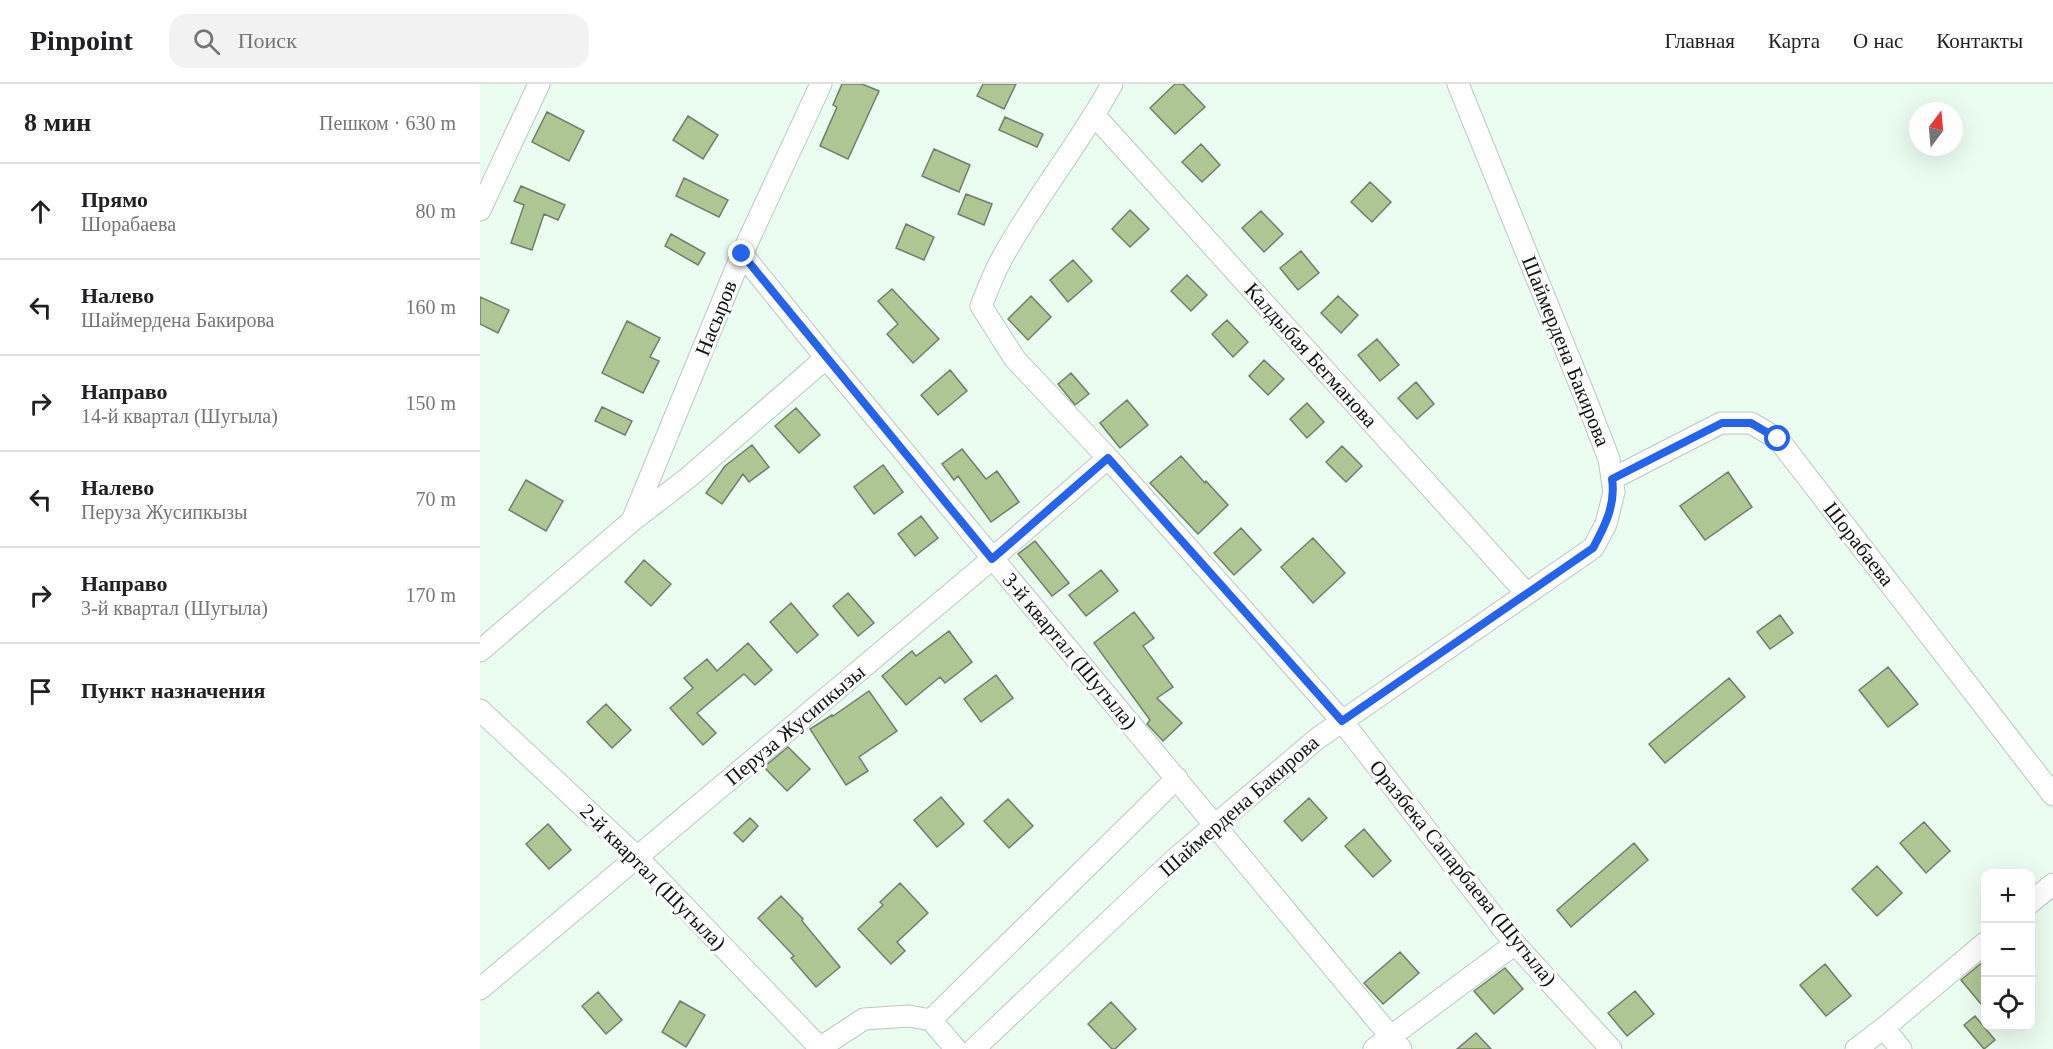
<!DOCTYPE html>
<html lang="ru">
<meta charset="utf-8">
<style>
body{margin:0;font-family:Georgia,serif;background:#f2f2f2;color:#202124}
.controls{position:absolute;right:18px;bottom:18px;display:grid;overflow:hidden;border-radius:12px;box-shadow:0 6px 24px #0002}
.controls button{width:54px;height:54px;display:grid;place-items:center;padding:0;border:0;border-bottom:2px solid #e0e0e0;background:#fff;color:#202124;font:30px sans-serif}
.compass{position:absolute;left:1429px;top:18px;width:54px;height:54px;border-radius:50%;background:#fff;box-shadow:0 6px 24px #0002;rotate:16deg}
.stop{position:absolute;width:18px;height:18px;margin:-14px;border:4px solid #2563eb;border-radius:50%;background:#fff}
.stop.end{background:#2563eb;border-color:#fff;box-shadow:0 2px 6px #0008}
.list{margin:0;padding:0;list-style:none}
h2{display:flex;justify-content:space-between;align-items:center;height:78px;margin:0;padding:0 24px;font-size:26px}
h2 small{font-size:20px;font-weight:400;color:#757577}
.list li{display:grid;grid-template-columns:39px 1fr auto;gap:18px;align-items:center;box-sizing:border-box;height:96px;padding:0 24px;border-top:2px solid #e0e0e0}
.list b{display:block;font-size:22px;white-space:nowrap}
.list p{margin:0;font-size:20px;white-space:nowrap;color:#757577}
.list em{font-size:20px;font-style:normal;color:#757577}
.icon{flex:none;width:33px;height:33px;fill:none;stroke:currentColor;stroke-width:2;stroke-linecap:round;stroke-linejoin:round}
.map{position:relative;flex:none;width:1573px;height:965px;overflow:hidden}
header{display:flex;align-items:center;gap:36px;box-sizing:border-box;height:84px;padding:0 30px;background:#fff;border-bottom:2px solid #e0e0e0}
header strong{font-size:28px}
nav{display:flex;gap:33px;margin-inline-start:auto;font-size:21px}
.search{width:420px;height:54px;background:#f2f2f2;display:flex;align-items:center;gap:15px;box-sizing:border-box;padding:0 21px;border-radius:18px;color:#757577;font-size:22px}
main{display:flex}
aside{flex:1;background:#fff}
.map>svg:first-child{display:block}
.building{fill:#aec694;stroke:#747c6c;stroke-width:1.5}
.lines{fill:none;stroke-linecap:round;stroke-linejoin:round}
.minor-casing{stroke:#b7c9bd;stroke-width:23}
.minor{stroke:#fff;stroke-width:21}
.route{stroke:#2563eb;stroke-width:8}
.labels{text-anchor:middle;stroke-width:6;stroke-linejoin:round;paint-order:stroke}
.street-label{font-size:21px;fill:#0e1411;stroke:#fff}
</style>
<header>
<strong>Pinpoint</strong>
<div class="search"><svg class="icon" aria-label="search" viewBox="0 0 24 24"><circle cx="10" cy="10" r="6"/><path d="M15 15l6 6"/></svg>Поиск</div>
<nav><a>Главная</a><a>Карта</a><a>О нас</a><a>Контакты</a></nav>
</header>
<main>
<aside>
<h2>8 мин<small>Пешком · 630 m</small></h2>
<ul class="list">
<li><svg class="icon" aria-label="ahead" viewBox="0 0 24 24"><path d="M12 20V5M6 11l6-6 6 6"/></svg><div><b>Прямо</b><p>Шорабаева</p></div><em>80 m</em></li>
<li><svg class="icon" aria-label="left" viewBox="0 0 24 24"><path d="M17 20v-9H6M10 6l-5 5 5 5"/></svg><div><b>Налево</b><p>Шаймердена Бакирова</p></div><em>160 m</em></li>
<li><svg class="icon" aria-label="right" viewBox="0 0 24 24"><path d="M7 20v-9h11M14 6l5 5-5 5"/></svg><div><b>Направо</b><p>14-й квартал (Шугыла)</p></div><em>150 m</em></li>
<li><svg class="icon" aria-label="left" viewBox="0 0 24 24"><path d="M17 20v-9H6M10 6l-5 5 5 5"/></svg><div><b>Налево</b><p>Перуза Жусипкызы</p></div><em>70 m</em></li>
<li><svg class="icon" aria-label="right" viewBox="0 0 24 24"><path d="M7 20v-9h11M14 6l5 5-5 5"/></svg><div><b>Направо</b><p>3-й квартал (Шугыла)</p></div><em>170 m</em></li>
<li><svg class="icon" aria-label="arrive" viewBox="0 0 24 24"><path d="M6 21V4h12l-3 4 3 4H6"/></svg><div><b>Пункт назначения</b></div></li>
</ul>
</aside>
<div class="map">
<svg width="1573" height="965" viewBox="0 0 1573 965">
<rect width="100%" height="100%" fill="#eafcf0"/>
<path class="building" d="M 362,0 L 382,0 L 399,7 L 368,75 L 340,62 L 357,23 L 353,21 Z
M 503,0 L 536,0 L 524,25 L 497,12 Z
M 695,0 L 703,0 L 725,23 L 695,50 L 670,24 Z
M 67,28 L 104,47 L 89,77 L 52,58 Z
M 208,32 L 238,51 L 223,75 L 193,56 Z
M 525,33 L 563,50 L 557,63 L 519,46 Z
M 721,60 L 740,81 L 722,98 L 702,78 Z
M 454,65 L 490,81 L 479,108 L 442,92 Z
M 204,94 L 248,116 L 239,133 L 196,112 Z
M 890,98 L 911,118 L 892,138 L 871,118 Z
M 41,102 L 85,121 L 78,136 L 64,130 L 52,166 L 31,159 L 44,121 L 34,117 Z
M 486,110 L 512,120 L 504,141 L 478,130 Z
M 650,126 L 669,145 L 650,163 L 632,145 Z
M 781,127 L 803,150 L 784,168 L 762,144 Z
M 426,140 L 454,153 L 444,176 L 416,164 Z
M 191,150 L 225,169 L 218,181 L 185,162 Z
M 821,167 L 839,189 L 818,206 L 800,184 Z
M 593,176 L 612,197 L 588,218 L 570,196 Z
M 707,191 L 727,211 L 711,227 L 691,207 Z
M 412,205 L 459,255 L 433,279 L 407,250 L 418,240 L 398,217 Z
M 551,212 L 571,233 L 548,256 L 528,235 Z
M 858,212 L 878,231 L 861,249 L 841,229 Z
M 0,213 L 29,226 L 18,249 L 0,240 Z
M 747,236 L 768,258 L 753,273 L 732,250 Z
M 147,237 L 180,254 L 170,273 L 179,277 L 163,309 L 122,289 Z
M 897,255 L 919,281 L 900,297 L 878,271 Z
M 784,276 L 804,295 L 788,311 L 769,292 Z
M 470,286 L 487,307 L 458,331 L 441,311 Z
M 591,289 L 609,310 L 595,321 L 578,300 Z
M 936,298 L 954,320 L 937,335 L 918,314 Z
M 647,316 L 668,341 L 640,364 L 620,339 Z
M 827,319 L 844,338 L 827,354 L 810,335 Z
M 122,323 L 152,337 L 145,351 L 115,337 Z
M 316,324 L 340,351 L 319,369 L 295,342 Z
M 272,361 L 289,383 L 269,398 L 263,390 L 242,420 L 226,409 L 245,382 Z
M 862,362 L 882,382 L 866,398 L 846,378 Z
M 482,365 L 506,395 L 517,387 L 539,418 L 511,438 L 478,392 L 474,396 L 462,380 Z
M 701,372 L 725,399 L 726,397 L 748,421 L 718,450 L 670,399 Z
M 403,381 L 423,408 L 394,430 L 374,403 Z
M 1248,388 L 1272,423 L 1225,456 L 1200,422 Z
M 46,396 L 83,417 L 66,447 L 29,426 Z
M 441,432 L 458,454 L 435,472 L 418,450 Z
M 761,444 L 781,466 L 754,491 L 734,469 Z
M 833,454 L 865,489 L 833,519 L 801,483 Z
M 555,457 L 589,499 L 572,512 L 538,470 Z
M 164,476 L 191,500 L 171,522 L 145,498 Z
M 621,486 L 638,507 L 606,532 L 589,511 Z
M 368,509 L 394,539 L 378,552 L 353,522 Z
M 311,519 L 338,551 L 317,569 L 290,538 Z
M 654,528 L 674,554 L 663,562 L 693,603 L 677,614 L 702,639 L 683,657 L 667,640 L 670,636 L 614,559 Z
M 1300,531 L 1313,549 L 1290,565 L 1277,548 Z
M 469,547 L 492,578 L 465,599 L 460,593 L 426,621 L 402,592 L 432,567 L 436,572 Z
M 268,559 L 292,586 L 275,601 L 264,590 L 217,629 L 236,649 L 223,661 L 190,624 L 213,604 L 204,594 L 227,575 L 237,587 Z
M 1408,583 L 1438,620 L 1408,643 L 1379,606 Z
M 516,591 L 533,614 L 501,638 L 484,615 Z
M 1249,594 L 1265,613 L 1185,679 L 1169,660 Z
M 389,607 L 417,647 L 379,673 L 388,687 L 366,701 L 330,645 L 352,631 L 353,632 Z
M 126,620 L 151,646 L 132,664 L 107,638 Z
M 308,663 L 330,685 L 307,707 L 284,683 Z
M 461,713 L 484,740 L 457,763 L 434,736 Z
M 829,714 L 847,734 L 822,757 L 804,737 Z
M 528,715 L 553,742 L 529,764 L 504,737 Z
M 270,734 L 278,742 L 263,758 L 254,749 Z
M 1444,738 L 1470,767 L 1446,789 L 1420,759 Z
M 68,740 L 91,766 L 69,785 L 46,760 Z
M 884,745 L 911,777 L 893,793 L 865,762 Z
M 1154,759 L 1168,776 L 1091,843 L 1077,826 Z
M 1397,782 L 1422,809 L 1397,832 L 1372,805 Z
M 420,799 L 448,829 L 417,858 L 425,867 L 411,880 L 378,845 L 403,821 L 400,818 Z
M 301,812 L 323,835 L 322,837 L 360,883 L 336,903 L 311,874 L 314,872 L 278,834 Z
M 920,868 L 939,889 L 903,920 L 884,899 Z
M 1506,875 L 1506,926 L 1481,896 Z
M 1345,880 L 1371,912 L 1346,932 L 1320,901 Z
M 1025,884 L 1043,905 L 1014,930 L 994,907 Z
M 1155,907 L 1174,930 L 1147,952 L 1128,929 Z
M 118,908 L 142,936 L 126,950 L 102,922 Z
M 200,917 L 225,931 L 206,963 L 182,948 Z
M 631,918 L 656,945 L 635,965 L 632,965 L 608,940 Z
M 1495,932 L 1515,956 L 1504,965 L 1484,941 Z
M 996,949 L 1011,965 L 977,965 Z"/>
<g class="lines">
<g class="minor-casing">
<path id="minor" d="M 632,0 C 599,61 554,115 521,176 C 513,191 507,207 501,222 L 535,275 L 628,374 L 862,637 L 1035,860 L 1131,965
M 615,32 L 1047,510
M 0,126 L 59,0
M 262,170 L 346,274 L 921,965
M 1132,395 L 1241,339 L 1271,339 L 1298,355 L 1573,711
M 152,437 L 262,170 L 341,0
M 0,567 L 152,437 L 209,393 L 346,274
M 0,626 L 157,773 L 341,965
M 1550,819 L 1573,800
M 0,905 L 512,475 L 628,374
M 451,936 L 697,694
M 1404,944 L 1421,965
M 338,965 L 384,935 L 429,932 L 451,936 L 476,965
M 494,965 L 696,774 L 838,654 L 1113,464 L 1126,440 L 1134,408 L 1129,375 L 1105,313 L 978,0
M 894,965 L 1035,860
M 1376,965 L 1404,944 L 1506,858"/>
</g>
<use href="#minor" class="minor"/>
</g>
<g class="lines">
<path class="route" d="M 262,170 L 512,475 L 628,374 L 862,637 L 1113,464 C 1125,442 1136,420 1132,395 L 1242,339 L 1271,339 L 1298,355"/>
</g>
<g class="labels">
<g class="street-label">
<text transform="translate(236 234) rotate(-68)" y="7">Насыров</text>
<text transform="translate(1086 267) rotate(68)" y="7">Шаймердена Бакирова</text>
<text transform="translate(831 271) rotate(48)" y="7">Калдыбая Бегманова</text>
<text transform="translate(1379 460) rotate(52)" y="7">Шорабаева</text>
<text transform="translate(590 567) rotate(50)" y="7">3-й квартал (Шугыла)</text>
<text transform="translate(315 641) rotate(-40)" y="7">Перуза Жусипкызы</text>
<text transform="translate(759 722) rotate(-41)" y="7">Шаймердена Бакирова</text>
<text transform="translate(983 789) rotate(51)" y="7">Оразбека Сапарбаева (Шугыла)</text>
<text transform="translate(173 793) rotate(45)" y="7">2-й квартал (Шугыла)</text>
</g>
</g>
</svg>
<div class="controls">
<button>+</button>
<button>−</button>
<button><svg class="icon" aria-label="locate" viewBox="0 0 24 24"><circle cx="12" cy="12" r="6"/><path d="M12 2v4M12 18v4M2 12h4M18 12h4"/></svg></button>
</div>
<svg class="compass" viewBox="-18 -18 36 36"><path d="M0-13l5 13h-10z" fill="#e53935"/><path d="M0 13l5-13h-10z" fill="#757577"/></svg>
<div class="stop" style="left:1298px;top:355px"></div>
<div class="stop end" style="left:262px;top:170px"></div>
</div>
</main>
